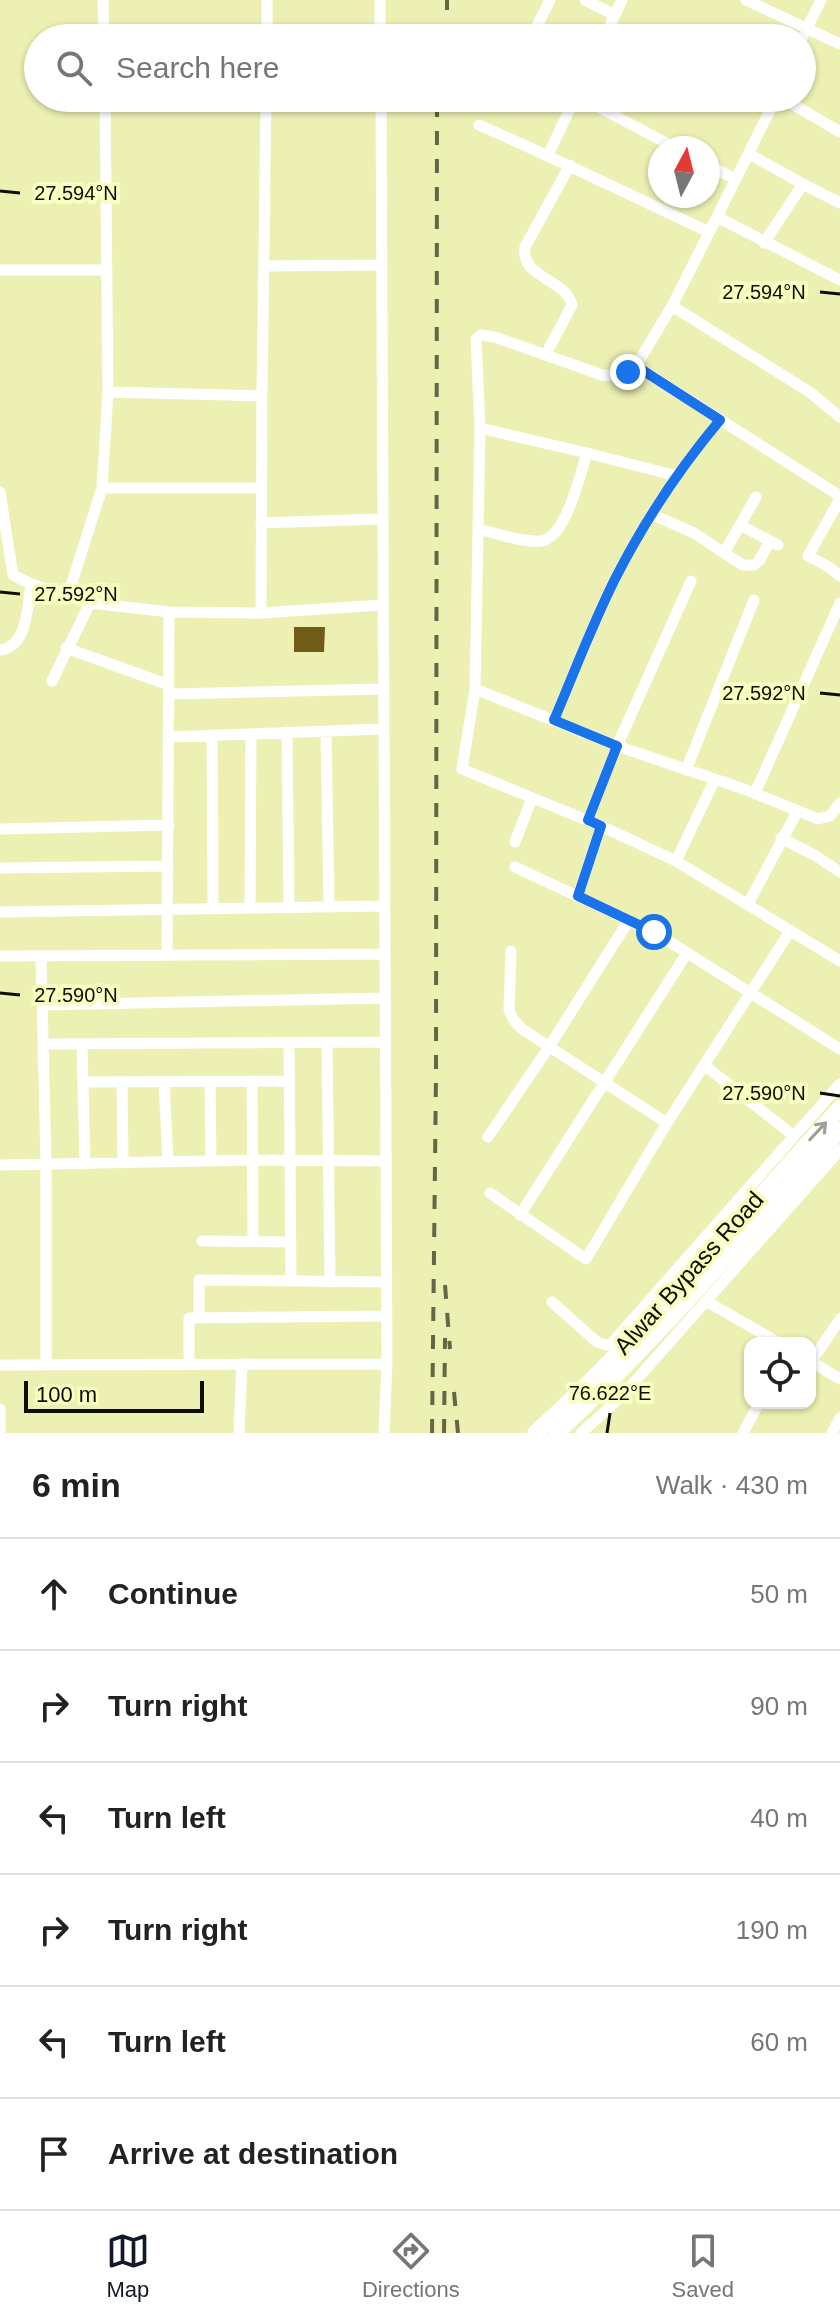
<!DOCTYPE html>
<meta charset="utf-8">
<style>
body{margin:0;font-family:Helvetica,sans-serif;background:#f6f6f6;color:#222}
.controls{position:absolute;right:24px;bottom:24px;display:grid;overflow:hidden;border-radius:16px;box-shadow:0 2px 6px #0004}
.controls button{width:72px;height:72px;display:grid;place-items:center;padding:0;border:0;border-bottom:2px solid #e0e0e0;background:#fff;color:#222;font:40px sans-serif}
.compass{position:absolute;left:648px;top:136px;width:72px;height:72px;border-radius:50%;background:#fff;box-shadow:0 2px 6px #0004;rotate:7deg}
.scale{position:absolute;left:24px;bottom:20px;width:180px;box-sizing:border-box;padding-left:8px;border:4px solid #0e0e00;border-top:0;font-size:22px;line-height:28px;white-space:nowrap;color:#0e0e00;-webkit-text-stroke:6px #f9fdbf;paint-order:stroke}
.stop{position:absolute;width:24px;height:24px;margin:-18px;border:6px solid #1a73e8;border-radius:50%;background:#fff}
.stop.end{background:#1a73e8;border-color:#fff;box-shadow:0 2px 8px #0008}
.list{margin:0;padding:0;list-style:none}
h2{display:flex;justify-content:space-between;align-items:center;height:104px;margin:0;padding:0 32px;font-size:34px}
h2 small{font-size:26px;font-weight:400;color:#767676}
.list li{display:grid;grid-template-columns:52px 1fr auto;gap:24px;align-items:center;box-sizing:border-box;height:112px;padding:0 32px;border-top:2px solid #e0e0e0}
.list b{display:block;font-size:30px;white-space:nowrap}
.list em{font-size:26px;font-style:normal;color:#767676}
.icon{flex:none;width:44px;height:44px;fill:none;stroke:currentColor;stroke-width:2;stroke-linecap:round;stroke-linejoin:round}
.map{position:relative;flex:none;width:840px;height:1433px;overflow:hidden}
.search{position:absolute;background:#fff;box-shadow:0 2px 6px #0004;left:24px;right:24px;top:24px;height:88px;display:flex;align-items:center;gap:20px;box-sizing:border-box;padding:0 28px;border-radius:44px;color:#767676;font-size:30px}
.sheet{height:776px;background:#fff}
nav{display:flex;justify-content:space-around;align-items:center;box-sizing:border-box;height:112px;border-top:2px solid #e0e0e0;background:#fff;font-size:22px;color:#767676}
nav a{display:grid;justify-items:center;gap:4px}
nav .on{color:#111827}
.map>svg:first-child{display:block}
.building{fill:#705b18}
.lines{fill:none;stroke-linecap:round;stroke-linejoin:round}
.minor{stroke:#fff;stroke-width:11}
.primary{stroke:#fff;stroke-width:16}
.rail{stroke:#656646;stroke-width:4;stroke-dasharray:14 14;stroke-linecap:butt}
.oneway{stroke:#9f9f99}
.route{stroke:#1a73e8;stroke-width:10}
.ticks{fill:none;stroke:#0e0e00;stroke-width:3}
.labels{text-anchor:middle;stroke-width:8;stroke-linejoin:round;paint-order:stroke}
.street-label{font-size:24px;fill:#0e0e00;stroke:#f9fdbf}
.ticks-label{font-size:20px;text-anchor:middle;fill:#0e0e00;stroke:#f9fdbf;stroke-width:8;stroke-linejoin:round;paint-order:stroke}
</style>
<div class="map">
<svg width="840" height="1433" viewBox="0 0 840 1433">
<rect width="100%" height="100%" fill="#ecf0b2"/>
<path class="building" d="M 294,627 L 325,627 L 324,652 L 294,652 Z"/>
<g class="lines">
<path class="minor" d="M 103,0 L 104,38
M 380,0 L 380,38
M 585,0 L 615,15
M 746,0 L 840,44
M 267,38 L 267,0
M 531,38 L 550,0
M 604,38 L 622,0
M 802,38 L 821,0
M 105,98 L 108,392 L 262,396 L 266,98
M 381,98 L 387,1364 L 384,1433
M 581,98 L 676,148
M 747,98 L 769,108
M 776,98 L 717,217 L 840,280
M 782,98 L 840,132
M 479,125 C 557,159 632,196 709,232
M 749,154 L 803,184 L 764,243
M 548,155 L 575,98
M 708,165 L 735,179
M 803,184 L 840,203
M 717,217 L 672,306 L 636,366 C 625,374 615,377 602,375 L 495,337 L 481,335 L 476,339 L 480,428 L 475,689 L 462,769 L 601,826 L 676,861 L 840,961
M 264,266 L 381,265
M 0,270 L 107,270
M 672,306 L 811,393 L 840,417
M 546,354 L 572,305 C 565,278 520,278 525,247 L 570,165
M 636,366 L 840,496
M 480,428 L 587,453
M 102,488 L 262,488
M 0,492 L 13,575 L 31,584 L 90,603 L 169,612 L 261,613 L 382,605
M 840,499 L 808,556 L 829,567 L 840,576
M 651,514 L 694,533 L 724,553 L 756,497
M 261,523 L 381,519
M 740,525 L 778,545
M 478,529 C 495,533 524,543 541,541 C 566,538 580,475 587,453 L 677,476
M 724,553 L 743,565 L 754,565 L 759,561 L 770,541
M 68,595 L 102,488 L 108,392
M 261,613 L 262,396
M 66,648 L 169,685
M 0,650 C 28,646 27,608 31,584
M 52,681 L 90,603
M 475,689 L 617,746 L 744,789 L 818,819 L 830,816 L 840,803
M 169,694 L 383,689
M 554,720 C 574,673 592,625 615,579 C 644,522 679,469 720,420
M 326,731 L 329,907
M 287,732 L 289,907
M 212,735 L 213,909
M 169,737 L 383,729
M 686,770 L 754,600
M 755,793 L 840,603
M 588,820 L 617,746 L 691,581
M 0,829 L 169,825
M 781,838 L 816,856 L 840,872
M 515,842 L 532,798
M 676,861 L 715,779
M 515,867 L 654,932 L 840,1049
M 0,868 L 168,866
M 578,896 L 601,826
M 748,904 L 797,812
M 250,908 L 251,734
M 0,912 L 384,906
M 511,951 L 509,1010 L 513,1019 L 522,1029 L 667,1123
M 167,955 L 169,612
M 0,956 L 384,954
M 41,956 L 46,1164 L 46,1364
M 42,1005 L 384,998
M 327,1042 L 330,1282
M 289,1043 L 291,1281
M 43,1044 L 385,1042
M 82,1044 L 85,1164
M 704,1065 L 794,1136
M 83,1082 L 289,1081
M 122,1082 L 123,1163
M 164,1082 L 168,1162
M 210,1082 L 211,1161
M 252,1082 L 253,1241
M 488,1137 L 549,1047 L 629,920
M 0,1165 L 253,1160 L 385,1161
M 490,1193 L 586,1259 L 667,1123 L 790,931
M 520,1215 L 687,953
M 202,1241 L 291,1242
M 706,1301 L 779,1343
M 552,1302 L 597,1342 L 607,1345 L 612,1343 L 840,1084
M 199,1318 L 199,1280 L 386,1282
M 810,1361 L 840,1379
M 811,1362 L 840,1319
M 189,1364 L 189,1318 L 386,1316
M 0,1365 L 387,1364
M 0,1409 L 0,1433
M 239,1433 L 242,1364
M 581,1433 L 621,1397 L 840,1150
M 743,1433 L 759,1403
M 832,1433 L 840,1418"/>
<path class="primary" d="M 535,1433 C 646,1334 739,1217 840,1108
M 557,1433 C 658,1338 748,1233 840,1130"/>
<path class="rail" d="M 447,38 L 447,0
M 445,1285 L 450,1349
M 454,1392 L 458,1433
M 432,1433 L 436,1074 L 437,98
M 444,1433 L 445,1338"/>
</g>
<defs><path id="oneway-shaft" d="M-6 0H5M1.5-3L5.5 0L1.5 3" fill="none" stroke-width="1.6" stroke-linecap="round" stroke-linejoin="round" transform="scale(2)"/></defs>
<use class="oneway" href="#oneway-shaft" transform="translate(818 1131) rotate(-47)"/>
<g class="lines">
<path class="route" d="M 628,372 L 636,366 L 720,420 C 679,469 644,522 615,579 C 592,625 574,673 554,720 L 617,746 L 588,820 L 601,826 L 578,896 L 654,932"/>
</g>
<path class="ticks" d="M 0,191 L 20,193M 820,292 L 840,294M 0,592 L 20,594M 820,693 L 840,695M 0,993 L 20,995M 820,1093 L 840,1096M 607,1433 L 610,1413"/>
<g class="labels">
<g class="street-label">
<text transform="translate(689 1273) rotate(-48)" y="8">Alwar Bypass Road</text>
</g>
</g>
<g class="ticks-label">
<text x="76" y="200">27.594°N</text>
<text x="764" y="299">27.594°N</text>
<text x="76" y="601">27.592°N</text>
<text x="764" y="700">27.592°N</text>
<text x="76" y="1002">27.590°N</text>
<text x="764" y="1100">27.590°N</text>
<text x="610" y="1400">76.622°E</text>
</g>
</svg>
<div class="controls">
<button><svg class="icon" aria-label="locate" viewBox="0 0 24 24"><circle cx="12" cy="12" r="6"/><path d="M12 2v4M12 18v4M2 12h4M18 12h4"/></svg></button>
</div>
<svg class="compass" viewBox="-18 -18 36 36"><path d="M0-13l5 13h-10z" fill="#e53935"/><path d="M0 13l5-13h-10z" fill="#767676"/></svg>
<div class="scale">100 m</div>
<div class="stop" style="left:654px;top:932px"></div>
<div class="stop end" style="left:628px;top:372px"></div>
<div class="search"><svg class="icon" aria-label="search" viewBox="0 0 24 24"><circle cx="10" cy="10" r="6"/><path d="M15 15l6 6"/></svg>Search here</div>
</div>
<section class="sheet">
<h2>6 min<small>Walk · 430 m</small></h2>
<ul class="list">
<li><svg class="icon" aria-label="ahead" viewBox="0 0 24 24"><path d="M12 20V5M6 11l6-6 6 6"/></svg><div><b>Continue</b></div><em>50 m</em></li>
<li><svg class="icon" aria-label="right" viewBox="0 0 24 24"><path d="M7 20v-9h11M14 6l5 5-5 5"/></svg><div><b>Turn right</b></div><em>90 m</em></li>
<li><svg class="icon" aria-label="left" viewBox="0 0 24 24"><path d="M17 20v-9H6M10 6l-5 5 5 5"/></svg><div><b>Turn left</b></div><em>40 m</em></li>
<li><svg class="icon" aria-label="right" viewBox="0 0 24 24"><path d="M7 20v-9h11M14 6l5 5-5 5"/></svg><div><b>Turn right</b></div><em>190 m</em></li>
<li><svg class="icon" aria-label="left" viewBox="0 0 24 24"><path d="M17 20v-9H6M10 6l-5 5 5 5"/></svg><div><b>Turn left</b></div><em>60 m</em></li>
<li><svg class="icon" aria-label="arrive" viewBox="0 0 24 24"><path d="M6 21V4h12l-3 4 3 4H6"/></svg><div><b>Arrive at destination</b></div></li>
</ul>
</section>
<nav>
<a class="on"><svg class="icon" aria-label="map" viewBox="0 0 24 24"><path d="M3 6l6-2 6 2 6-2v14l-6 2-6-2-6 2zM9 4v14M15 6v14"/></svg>Map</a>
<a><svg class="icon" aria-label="directions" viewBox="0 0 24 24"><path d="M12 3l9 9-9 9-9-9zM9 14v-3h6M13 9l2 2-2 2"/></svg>Directions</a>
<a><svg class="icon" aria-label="saved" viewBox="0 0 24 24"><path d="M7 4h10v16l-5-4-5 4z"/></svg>Saved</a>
</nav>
